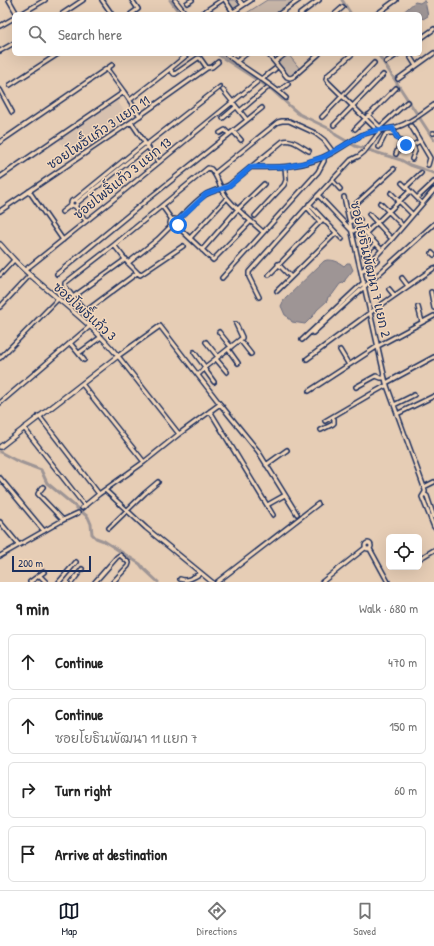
<!DOCTYPE html>
<meta charset="utf-8">
<style>
body{margin:0;font-family:"Patrick Hand","Playpen Sans Thai",sans-serif;background:#f2f2f2;color:#222}
.controls{position:absolute;right:12px;bottom:12px;display:grid;overflow:hidden;border-radius:6px;box-shadow:0 4px 16px #0002}
.controls button{width:36px;height:36px;display:grid;place-items:center;padding:0;border:0;border-bottom:1px solid #e0e0e0;background:#fff;color:#222;font:20px sans-serif}
.scale{position:absolute;left:12px;bottom:10px;width:79px;box-sizing:border-box;padding-left:4px;border:2px solid #1b2f5e;border-top:0;font-size:11px;line-height:14px;white-space:nowrap;color:#1b2f5e;-webkit-text-stroke:3px #f3d7ba;paint-order:stroke}
.stop{position:absolute;width:12px;height:12px;margin:-9px;border:3px solid #1a73e8;border-radius:50%;background:#fff}
.stop.end{background:#1a73e8;border-color:#fff;box-shadow:0 1px 4px #0008}
.list{margin:0;padding:0;list-style:none}
h2{display:flex;justify-content:space-between;align-items:center;height:52px;margin:0;padding:0 16px;font-size:17px}
h2 small{font-size:13px;font-weight:400;color:#767676}
.list li{display:grid;grid-template-columns:26px 1fr auto;gap:12px;align-items:center;box-sizing:border-box;height:56px;margin:0 8px 8px;padding:0 8px;border:1px solid #e0e0e0;border-radius:6px}
.list b{display:block;font-size:15px;white-space:nowrap}
.list p{margin:0;font-size:13px;white-space:nowrap;color:#767676}
.list em{font-size:13px;font-style:normal;color:#767676}
.icon{flex:none;width:22px;height:22px;fill:none;stroke:currentColor;stroke-width:2;stroke-linecap:round;stroke-linejoin:round}
.map{position:relative;flex:none;width:434px;height:582px;overflow:hidden}
.search{position:absolute;background:#fff;box-shadow:0 4px 16px #0002;left:12px;right:12px;top:12px;height:44px;display:flex;align-items:center;gap:10px;box-sizing:border-box;padding:0 14px;border-radius:6px;color:#767676;font-size:15px}
.sheet{height:308px;background:#fff}
nav{display:flex;justify-content:space-around;align-items:center;box-sizing:border-box;height:56px;border-top:1px solid #e0e0e0;background:#fff;font-size:11px;color:#767676}
nav a{display:grid;justify-items:center;gap:2px}
nav .on{color:#111827}
.map>svg:first-child{display:block}
.built{fill:#d7c1af}
.green{fill:#c8b6a8;stroke:#727283}
.water{fill:#9e9595;stroke:#6a6c7f}
.lines{fill:none;stroke-linecap:round;stroke-linejoin:round}
.canal{stroke:#9e9595;stroke-width:3}
.minor-casing{stroke:#1b2f5e;stroke-width:6}
.tertiary-casing{stroke:#1b2f5e;stroke-width:6}
.minor{stroke:#f3d7ba;stroke-width:3}
.tertiary{stroke:#f3d7ba;stroke-width:3.5}
.route{stroke:#1a73e8;stroke-width:5}
.labels{text-anchor:middle;stroke-width:3;stroke-linejoin:round;paint-order:stroke}
.street-label{font-size:13px;fill:#1b2f5e;stroke:#f3d7ba}
</style>
<div class="map">
<svg width="434" height="582" viewBox="0 0 434 582">
<rect width="100%" height="100%" fill="#e6cdb5"/>
<filter id="ink" filterUnits="userSpaceOnUse"><feTurbulence type="fractalNoise" baseFrequency=".025" numOctaves="2"/><feDisplacementMap in="SourceGraphic" scale="8" xChannelSelector="R" yChannelSelector="G"/><feConvolveMatrix kernelMatrix="1 2 1 2 8 2 1 2 1" color-interpolation-filters="sRGB"/></filter>
<g filter="url(#ink)">
<path class="built" d="M 116,99 L 131,121 L 73,160 L 58,139 Z"/>
<path class="green" d="M 226,0 L 237,0 L 241,5 L 233,11 Z
M 267,0 L 298,0 L 278,14 L 245,14 Z
M 288,54 L 300,69 L 290,77 L 277,63 Z"/>
<path class="water" d="M 423,1 L 425,1 L 428,16 L 423,19 L 422,18 L 420,19 L 420,14 L 401,14 L 415,2 L 420,3 Z
M 327,260 C 329,260 332,260 335,261 C 339,262 341,264 344,266 L 347,263 L 350,263 L 353,270 L 345,280 L 345,281 L 343,283 L 340,284 L 332,295 L 328,297 L 327,301 L 317,310 L 313,316 L 305,324 L 292,322 L 290,319 L 288,319 L 287,316 L 285,315 L 281,306 L 284,300 L 324,261 Z"/>
<g class="lines">
<path class="canal" d="M 170,0 L 180,14
M 342,0 L 351,14
M 217,54 L 271,89 L 292,108 L 299,114 L 330,129 L 336,135 L 355,146 L 401,160 L 410,165 L 434,173
M 378,54 L 434,140
M 0,452 L 15,460 L 41,470 L 47,483 L 88,517 L 91,524 L 92,534 L 96,538 L 104,541 L 140,564 L 143,568 L 158,582"/>
<g class="minor-casing">
<path id="minor" d="M 9,0 L 17,14
M 102,0 L 111,13 L 111,14
M 175,0 L 186,14
M 225,0 L 233,12
M 239,0 L 243,5
M 187,3 L 192,0
M 21,14 L 45,0
M 62,14 L 83,0
M 131,14 L 138,9 L 132,0
M 201,14 L 222,0
M 230,14 L 251,0
M 279,14 L 299,0
M 300,14 L 319,0
M 335,14 L 343,7
M 377,14 L 396,0
M 0,26 L 14,18
M 420,39 L 434,29
M 0,51 L 14,43
M 226,54 C 246,70 268,81 286,98
M 268,54 L 287,77 L 290,78 L 293,77 L 319,54
M 352,54 L 327,76 L 326,79 L 328,82 L 377,130
M 411,58 L 416,66
M 236,62 L 246,54
M 275,62 L 285,54
M 386,62 L 398,54
M 107,69 L 124,92 L 140,116
M 170,69 L 188,54
M 262,79 L 275,69
M 398,79 L 434,53
M 10,85 L 58,54
M 0,90 L 12,112
M 223,90 L 247,120
M 279,91 L 288,84
M 130,100 L 170,69 L 174,74 L 175,74 L 198,58 L 200,58 L 207,68
M 240,111 L 267,88
M 322,117 L 374,63
M 223,118 L 236,107
M 131,122 L 158,162
M 334,125 L 383,75
M 411,126 L 420,141
M 380,127 L 407,102
M 393,128 C 396,138 402,146 413,145 L 415,151 L 412,159
M 355,129 L 396,88
M 233,131 L 241,140
M 220,133 L 225,130 L 229,134
M 433,133 L 434,133
M 0,142 L 112,65
M 146,145 L 220,87
M 413,145 L 420,141 L 430,158 L 428,165
M 379,147 L 385,135 L 388,133 L 394,133
M 396,154 L 401,142
M 251,167 C 280,168 306,167 332,153 C 343,147 353,139 364,134 C 375,130 386,130 397,127 C 411,123 422,113 434,105
M 215,173 L 278,122 L 282,121 L 289,121 L 315,133 L 324,140 L 333,152
M 0,177 L 124,92
M 332,180 L 340,189
M 402,183 L 421,202
M 406,187 L 421,173
M 29,191 L 63,240
M 391,193 L 411,213
M 318,195 L 352,231 L 361,228
M 344,197 L 386,383 L 425,490 L 425,492 L 422,497 L 434,527
M 417,198 L 434,182
M71 203a3 3 0 1 1 6 0a3 3 0 1 1-6 0Z
M 75,200 L 145,143
M 77,203 L 148,146
M 380,203 L 401,224
M 309,204 L 342,239
M 75,206 L 86,221
M 162,206 L 172,220
M 307,207 L 320,222
M 0,211 L 131,122 L 207,68 L 212,67 L 218,62
M 348,211 L 394,169
M 62,212 L 71,205
M 369,214 L 390,237
M 255,216 L 284,185 L 286,180 L 285,167
M170 223a4 4 0 1 1 8 0a4 4 0 1 1-8 0Z
M 177,221 C 185,213 195,201 205,195 C 212,191 221,189 229,185 L 283,141 C 292,138 301,147 309,151
M 350,222 L 356,218 L 360,220
M 177,226 L 213,260 L 251,221
M 359,226 L 380,248
M 366,233 L 410,191
M 190,238 L 227,198
M 114,245 L 128,263 L 140,275 L 183,246
M 202,250 L 238,209 L 264,184
M 432,253 L 434,255
M 364,255 L 375,244
M 128,263 L 158,239 L 171,226
M 278,264 L 291,277
M 25,270 L 114,199 L 257,82
M 362,271 L 392,239 L 434,190
M 363,271 L 368,268 L 377,260
M 137,273 L 86,311 L 73,297 L 65,286 L 65,283 L 114,245 L 208,168 L 211,169 C 219,178 220,190 228,199 C 238,211 251,221 263,232
M 57,274 L 142,204 L 262,108
M 0,275 L 14,260
M 269,275 L 323,219
M 222,278 L 318,172 L 324,161 L 324,157
M 402,278 L 408,286
M 389,289 L 394,295
M 277,291 L 336,233
M 431,292 L 434,308
M 73,297 L 126,259
M 259,297 L 249,277 L 249,272 L 307,207 L 351,160 L 359,156 L 364,152 L 382,129 L 368,115
M 0,307 L 30,275
M 418,307 L 422,322
M 219,332 L 231,347
M 313,333 L 434,224
M 240,340 L 251,354
M 302,340 L 364,282
M 206,342 L 218,357
M 70,343 L 84,360
M 228,349 L 238,363
M 340,350 L 349,365
M 194,352 L 205,367
M 79,353 L 101,337
M 0,358 L 58,299
M 216,359 L 227,372
M 307,359 L 371,312 L 434,268
M 204,368 L 214,382
M 198,375 L 202,371 L 204,368 L 242,338 L 242,337 L 236,324
M 386,383 L 434,357
M 82,384 L 144,462
M 356,387 L 376,376 L 381,378 L 385,378
M 309,391 L 378,346 L 434,316
M 0,403 L 89,327
M 394,405 L 414,395
M 210,411 L 273,515
M 397,414 L 434,396
M 39,416 L 99,494
M 325,421 L 371,394 L 387,385
M 24,428 L 85,506
M 321,430 L 333,424 L 334,423 L 334,419
M 179,434 L 118,356 L 160,326 L 220,404 L 258,451 L 297,514
M 266,465 L 287,450
M 0,478 L 44,531
M 43,487 L 39,492 L 38,494 L 63,520
M 424,487 L 434,482
M 105,490 L 146,528 L 212,582
M 424,494 L 427,496 L 434,517
M 269,504 L 285,495
M 82,508 L 99,494 L 144,462 L 179,434 L 220,404
M 0,522 L 19,545
M 109,528 L 145,493 L 158,482
M365 546a3 3 0 1 1 6 0a3 3 0 1 1-6 0Z
M 370,549 L 388,582
M 0,556 L 63,520 L 78,513
M 419,559 L 434,550
M 39,575 L 46,582
M 180,579 C 187,582 194,577 201,573
M 30,582 L 44,572
M 59,582 L 76,562
M 72,582 L 82,569
M 95,582 L 117,557 L 120,555 L 129,563 L 128,566 L 113,582
M 217,582 L 318,504
M 322,582 L 365,548"/>
</g>
<g class="tertiary-casing">
<path id="tertiary" d="M 0,244 C 10,255 19,266 30,275 C 60,301 93,325 118,356 L 0,447"/>
</g>
<use href="#minor" class="minor"/>
<use href="#tertiary" class="tertiary"/>
</g>
</g>
<g class="lines" filter="url(#ink)">
<path class="route" d="M 178,225 L 177,221 L 202,198 L 206,194 L 229,186 L 251,167 L 285,167 L 304,163 L 324,157 L 364,134 L 377,130 L 393,128 C 395,136 399,142 406,145"/>
</g>
<g class="labels">
<g class="street-label">
<text transform="translate(98 132) rotate(-34)" y="5">ซอยโพธิ์แก้ว 3 แยก 11</text>
<text transform="translate(122 178) rotate(-39)" y="5">ซอยโพธิ์แก้ว 3 แยก 13</text>
<text transform="translate(371 269) rotate(77)" y="5">ซอยโยธินพัฒนา 7 แยก 2</text>
<text transform="translate(85 311) rotate(42)" y="5">ซอยโพธิ์แก้ว 3</text>
</g>
</g>
</svg>
<div class="controls">
<button><svg class="icon" aria-label="locate" viewBox="0 0 24 24"><circle cx="12" cy="12" r="6"/><path d="M12 2v4M12 18v4M2 12h4M18 12h4"/></svg></button>
</div>
<div class="scale">200 m</div>
<div class="stop" style="left:178px;top:225px"></div>
<div class="stop end" style="left:406px;top:145px"></div>
<div class="search"><svg class="icon" aria-label="search" viewBox="0 0 24 24"><circle cx="10" cy="10" r="6"/><path d="M15 15l6 6"/></svg>Search here</div>
</div>
<section class="sheet">
<h2>9 min<small>Walk · 680 m</small></h2>
<ul class="list">
<li><svg class="icon" aria-label="ahead" viewBox="0 0 24 24"><path d="M12 20V5M6 11l6-6 6 6"/></svg><div><b>Continue</b></div><em>470 m</em></li>
<li><svg class="icon" aria-label="ahead" viewBox="0 0 24 24"><path d="M12 20V5M6 11l6-6 6 6"/></svg><div><b>Continue</b><p>ซอยโยธินพัฒนา 11 แยก 7</p></div><em>150 m</em></li>
<li><svg class="icon" aria-label="right" viewBox="0 0 24 24"><path d="M7 20v-9h11M14 6l5 5-5 5"/></svg><div><b>Turn right</b></div><em>60 m</em></li>
<li><svg class="icon" aria-label="arrive" viewBox="0 0 24 24"><path d="M6 21V4h12l-3 4 3 4H6"/></svg><div><b>Arrive at destination</b></div></li>
</ul>
</section>
<nav>
<a class="on"><svg class="icon" aria-label="map" viewBox="0 0 24 24"><path d="M3 6l6-2 6 2 6-2v14l-6 2-6-2-6 2zM9 4v14M15 6v14"/></svg>Map</a>
<a><svg class="icon" aria-label="directions" viewBox="0 0 24 24"><path d="M12 3l9 9-9 9-9-9zM9 14v-3h6M13 9l2 2-2 2"/></svg>Directions</a>
<a><svg class="icon" aria-label="saved" viewBox="0 0 24 24"><path d="M7 4h10v16l-5-4-5 4z"/></svg>Saved</a>
</nav>
